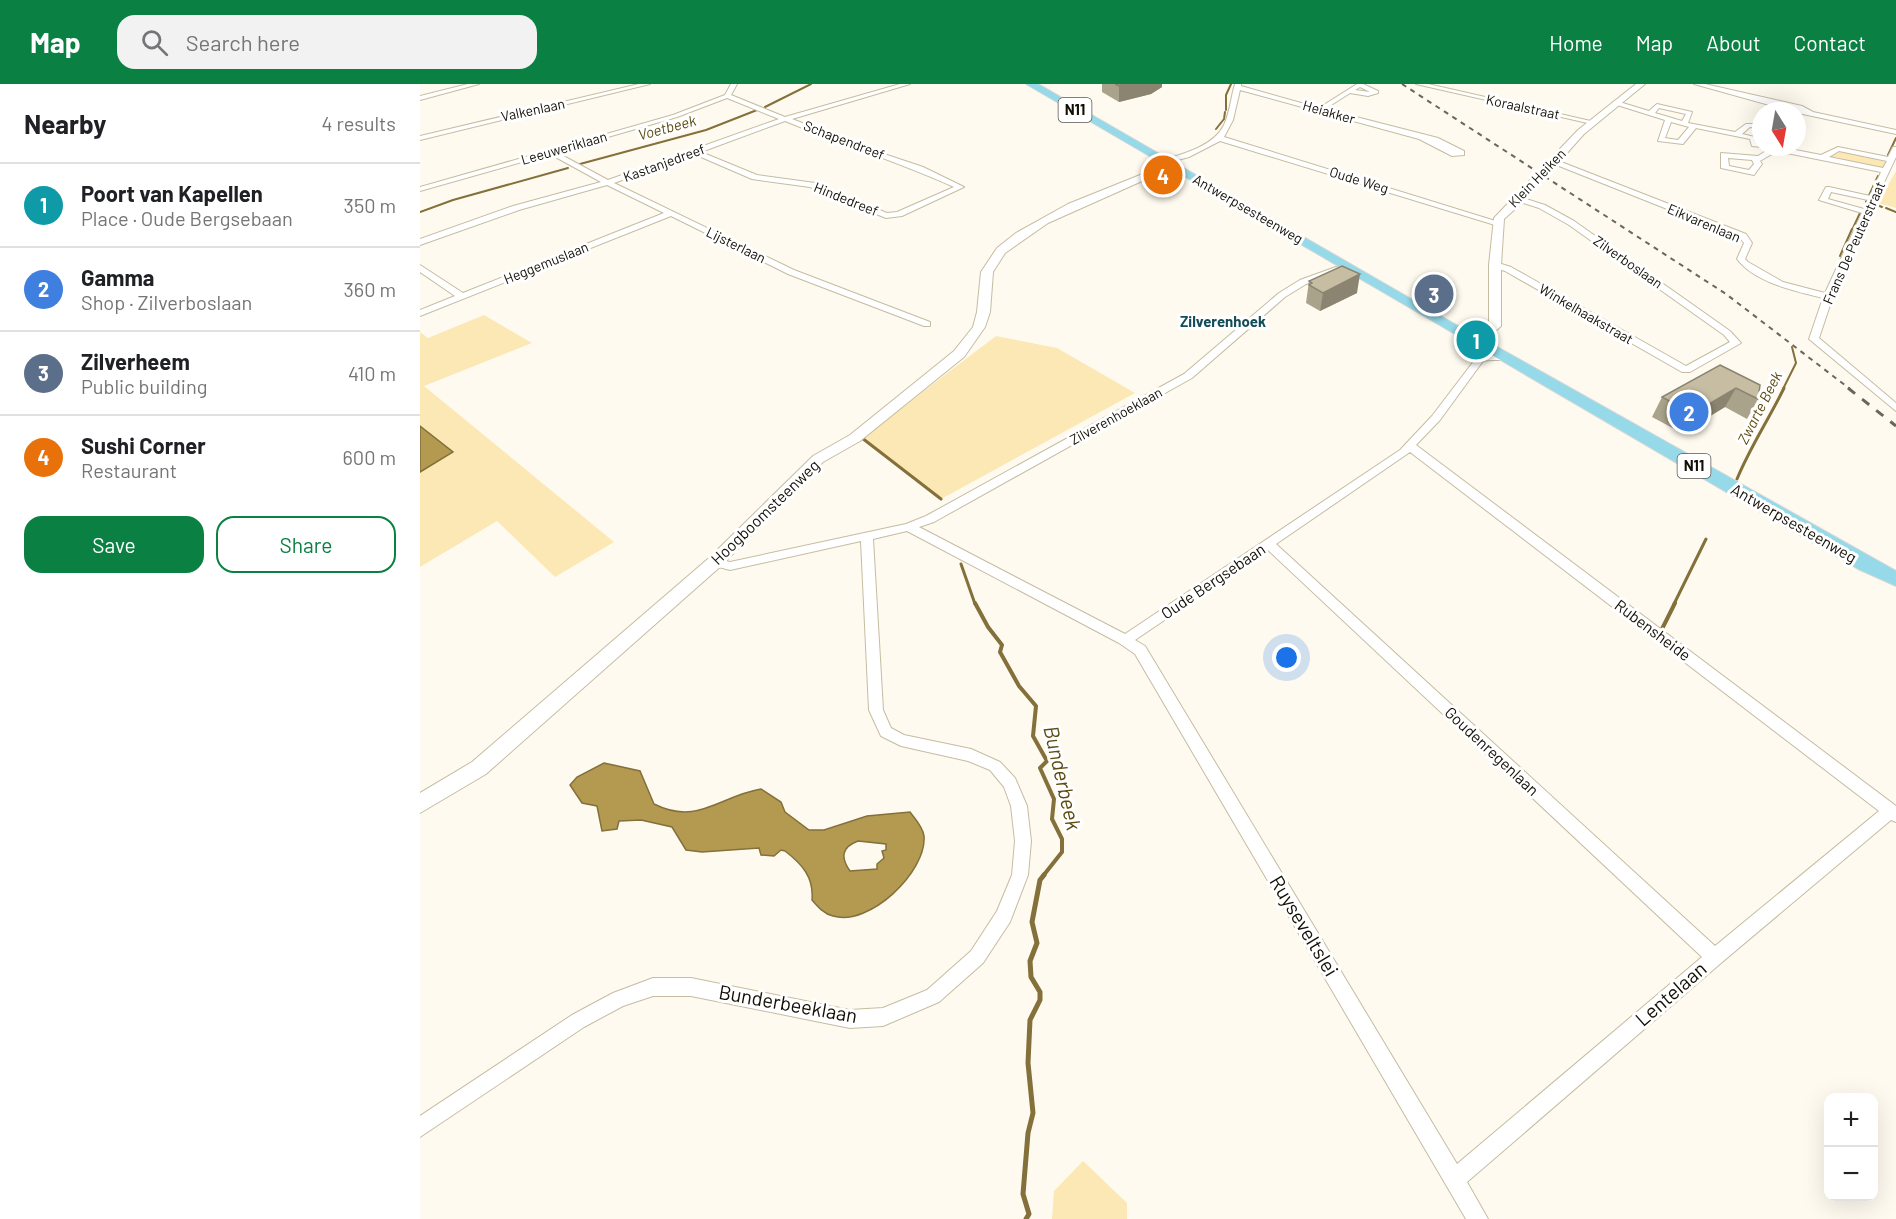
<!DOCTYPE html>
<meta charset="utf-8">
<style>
body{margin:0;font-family:Barlow,sans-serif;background:#f2f2f2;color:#202124}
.controls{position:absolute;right:18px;bottom:18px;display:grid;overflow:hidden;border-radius:12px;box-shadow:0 6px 24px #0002}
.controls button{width:54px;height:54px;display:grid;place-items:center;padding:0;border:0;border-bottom:2px solid #e0e0e0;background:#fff;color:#202124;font:30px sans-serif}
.compass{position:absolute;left:1332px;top:18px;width:54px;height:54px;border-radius:50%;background:#fff;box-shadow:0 6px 24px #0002;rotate:169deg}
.you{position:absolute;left:867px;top:574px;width:21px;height:21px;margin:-15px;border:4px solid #fff;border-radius:50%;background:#1a73e8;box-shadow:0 0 0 9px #1a73e833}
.badge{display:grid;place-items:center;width:39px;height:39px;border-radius:50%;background:#0b8043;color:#fff;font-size:20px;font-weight:700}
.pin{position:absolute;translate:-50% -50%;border:3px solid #fff;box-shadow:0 2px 6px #0006}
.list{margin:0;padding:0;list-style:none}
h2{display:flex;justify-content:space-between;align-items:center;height:78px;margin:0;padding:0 24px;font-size:26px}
h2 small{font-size:20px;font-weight:400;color:#757577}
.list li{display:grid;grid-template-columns:39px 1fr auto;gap:18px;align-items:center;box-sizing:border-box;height:84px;padding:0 24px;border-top:2px solid #e0e0e0}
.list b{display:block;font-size:22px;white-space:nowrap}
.list p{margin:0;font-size:20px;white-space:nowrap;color:#757577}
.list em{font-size:20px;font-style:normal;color:#757577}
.actions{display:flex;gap:12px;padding:18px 24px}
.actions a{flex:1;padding:14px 0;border:2px solid #0b8043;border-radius:18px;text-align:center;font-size:21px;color:#0b8043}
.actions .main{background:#0b8043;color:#fff}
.icon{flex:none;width:33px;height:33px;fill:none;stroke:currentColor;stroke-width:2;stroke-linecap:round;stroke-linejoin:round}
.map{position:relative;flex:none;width:1476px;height:1135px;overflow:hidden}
header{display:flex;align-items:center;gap:36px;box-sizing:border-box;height:84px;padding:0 30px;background:#0b8043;color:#fff}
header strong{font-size:28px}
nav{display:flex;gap:33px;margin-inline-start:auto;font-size:21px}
.search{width:420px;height:54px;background:#f2f2f2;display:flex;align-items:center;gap:15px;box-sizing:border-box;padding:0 21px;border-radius:18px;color:#757577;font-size:22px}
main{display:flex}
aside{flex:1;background:#fff}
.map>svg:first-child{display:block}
.green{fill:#fbe8b4}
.water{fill:#b49a51;stroke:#83703a;stroke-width:1.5;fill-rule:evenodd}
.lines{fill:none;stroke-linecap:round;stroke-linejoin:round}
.stream-far3{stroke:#83703a;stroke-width:2}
.stream-far2{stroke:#83703a;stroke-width:3}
.stream-far1{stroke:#83703a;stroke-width:4}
.stream{stroke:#83703a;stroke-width:5}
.street-casing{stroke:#c5bca1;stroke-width:2}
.secondary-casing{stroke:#c5bca1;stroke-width:2}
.primary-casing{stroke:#d9d9d7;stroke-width:2}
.street{fill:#fff;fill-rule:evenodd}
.secondary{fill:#fff;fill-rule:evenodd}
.primary{fill:#96d9e8;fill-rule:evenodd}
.rail-far1{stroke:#69665c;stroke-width:2;stroke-dasharray:5 5;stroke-linecap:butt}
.rail{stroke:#69665c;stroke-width:3;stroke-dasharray:9 9;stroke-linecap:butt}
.wall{fill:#aaa38b}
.shaded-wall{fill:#8b8471}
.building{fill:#c6bda2;stroke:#8b8471;stroke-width:1.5}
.labels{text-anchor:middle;stroke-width:6;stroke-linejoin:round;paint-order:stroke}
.far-street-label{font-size:14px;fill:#120f06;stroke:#fff}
.shield{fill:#fff;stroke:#595751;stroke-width:1.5}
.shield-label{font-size:15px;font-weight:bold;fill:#120f06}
.far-water-label{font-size:15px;font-style:italic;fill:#5c4a10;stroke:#fff}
.far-neighbourhood-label{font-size:15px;font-weight:bold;fill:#144d59;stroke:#fff}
.street-label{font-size:16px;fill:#120f06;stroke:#fff}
.near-street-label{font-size:20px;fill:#120f06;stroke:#fff}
.near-water-label{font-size:21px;font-style:italic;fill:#5c4a10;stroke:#fff}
</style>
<header>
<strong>Map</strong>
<div class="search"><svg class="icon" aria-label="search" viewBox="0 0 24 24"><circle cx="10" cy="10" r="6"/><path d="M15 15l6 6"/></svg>Search here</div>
<nav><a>Home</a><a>Map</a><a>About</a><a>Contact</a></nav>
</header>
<main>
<aside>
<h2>Nearby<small>4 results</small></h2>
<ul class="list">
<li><span class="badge" style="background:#0f9aa8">1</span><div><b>Poort van Kapellen</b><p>Place · Oude Bergsebaan</p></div><em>350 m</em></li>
<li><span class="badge" style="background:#3f7fe0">2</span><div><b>Gamma</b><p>Shop · Zilverboslaan</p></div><em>360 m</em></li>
<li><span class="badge" style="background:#5c6f8a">3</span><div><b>Zilverheem</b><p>Public building</p></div><em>410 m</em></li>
<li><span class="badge" style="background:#e8710a">4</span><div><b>Sushi Corner</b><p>Restaurant</p></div><em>600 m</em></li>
</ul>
<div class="actions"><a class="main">Save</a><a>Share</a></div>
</aside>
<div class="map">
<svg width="1476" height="1135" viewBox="0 0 1476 1135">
<rect width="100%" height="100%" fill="#fefaef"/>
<path class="green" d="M 1419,67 L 1466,78 L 1463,83 L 1451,83 L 1416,73 L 1408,74 Z
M 1476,87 L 1476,124 L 1458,119 Z
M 64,231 L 112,259 L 4,302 L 194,458 L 135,493 L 77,437 L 0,483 L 0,388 L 33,368 L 0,342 L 0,248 L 8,254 Z
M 576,252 L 637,264 L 715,309 L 521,415 L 442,354 Z
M 663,1077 L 707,1119 L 707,1135 L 632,1135 L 634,1107 Z"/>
<path class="water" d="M 0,342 L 33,368 L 0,388 Z
M 184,679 L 220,687 L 234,720 C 278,742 299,712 341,705 L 361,718 L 365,728 L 389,746 L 404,746 L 447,732 L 490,728 C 495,735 503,743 504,752 C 507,788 449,843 413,832 C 404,830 398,823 392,816 C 394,793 382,780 365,767 L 361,766 L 354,772 L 341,771 L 339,764 L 282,768 L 266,766 L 252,743 L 221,736 L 199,737 L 197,745 L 182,747 L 177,722 L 162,719 L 150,701 L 157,693 ZM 438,757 L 466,760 L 466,766 L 462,767 L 464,774 L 457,780 L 457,785 L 430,787 C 420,773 422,763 438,757 Z"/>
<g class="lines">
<path class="stream-far3" d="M 345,23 L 391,0
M 806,26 L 806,11 L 811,0
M 796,45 L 804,35 L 805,28
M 1468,71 L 1476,54
M 160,80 L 286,46 L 337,26
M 1446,118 L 1458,92
M 1457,121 L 1462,123
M 1466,124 L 1476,128
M 0,128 L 33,116 L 148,84
M 1433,144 L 1440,129
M 1420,172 L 1432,145
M 1363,305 L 1376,279 L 1372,263"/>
<path class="stream-far2" d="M 442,354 L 521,415
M 1317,395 C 1330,363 1349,335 1364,304
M 541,480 L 555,520
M 1254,520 L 1286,455"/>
<path class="stream-far1" d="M 555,519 L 568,543 L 582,561 L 580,568 L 599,602 L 616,622 L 613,652 L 627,677 L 620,684 L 634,715 L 632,735 L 642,755 L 642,768 L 623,792
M 1241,547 L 1255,519"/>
<path class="stream" d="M 606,1135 L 609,1130 L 603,1110 L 608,1049 L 613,1029 L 608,979 L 610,936 L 620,916 L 620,908 L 611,893 L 610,877 L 617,859 L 612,838 L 620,796 L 624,791"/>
<g class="street-casing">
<path id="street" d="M 48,0 L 59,0 L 0,16 L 0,12 Z
M 219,0 L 230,0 L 0,56 L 0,52 Z
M 311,0 L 317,0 L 311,11 L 365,33 L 480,0 L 490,0 L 372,35 L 449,65 L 503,83 L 544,103 L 482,132 L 466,134 L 390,103 L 332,95 L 274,70 L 194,99 L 374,186 L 510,238 L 510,242 L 504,242 L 368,190 L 251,132 L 0,232 L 0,226 L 35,212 L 0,188 L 0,181 L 43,209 L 244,129 L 187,101 L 99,126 L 0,161 L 0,155 L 93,122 L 181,98 L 130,70 L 0,107 L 0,103 L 253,31 L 305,11 ZM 307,14 L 359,35 L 188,96 L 136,68 L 257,33 ZM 365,37 C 421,60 479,78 534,103 L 477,128 L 467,129 L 395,99 L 337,91 L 281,68 Z
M 815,0 L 821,0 L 821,2 L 899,24 L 937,0 L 943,0 L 958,7 L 958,9 L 948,12 L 930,9 L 905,25 L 1018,54 L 1044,67 L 1044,71 L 1032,72 L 999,55 L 820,6 L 813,36 L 804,53 L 1082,139 L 1075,141 L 800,57 L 769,73 L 743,80 L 743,76 C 763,70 794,62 804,41 C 810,28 811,13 815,0 ZM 940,3 L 950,8 L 935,6 Z
M 996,0 L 1008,0 L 1175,38 L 1172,40 Z
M 1274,0 L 1285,0 L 1382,22 L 1393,28 L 1476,46 L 1476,50 L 1378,29 Z
M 1196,17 L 1229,27 L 1237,20 L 1272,28 L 1268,39 L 1315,48 L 1326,40 L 1341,40 L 1341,44 L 1330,43 L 1322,50 L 1335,53 L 1342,63 L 1332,62 L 1330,55 L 1276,44 L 1263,60 L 1238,57 L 1245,36 L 1194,20 ZM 1239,24 L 1266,30 L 1262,37 L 1235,29 ZM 1251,38 L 1269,43 L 1258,56 L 1245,54 Z
M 1346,63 L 1360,63 L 1401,71 L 1418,63 L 1468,73 L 1473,63 L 1476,63 L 1476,73 L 1419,194 L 1399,254 L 1476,319 L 1476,327 L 1389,255 L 1403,214 C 1376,207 1335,199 1317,175 L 1324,159 L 1320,154 L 1129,78 L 1136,76 L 1326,150 L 1332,159 L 1325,175 L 1328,178 L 1363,198 L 1405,209 L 1442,129 L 1399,116 L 1406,103 L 1409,103 L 1450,112 L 1461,88 L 1357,67 L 1340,77 L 1342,80 L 1334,91 L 1301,84 L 1301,69 L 1338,72 L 1349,65 ZM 1419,67 L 1467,77 L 1463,84 L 1409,73 ZM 1308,74 L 1332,76 L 1334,80 L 1329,86 L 1309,82 ZM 1411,108 L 1448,116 L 1444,125 L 1408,115 Z
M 1100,113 L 1125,121 L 1154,137 L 1310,247 L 1321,259 L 1270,288 L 1262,288 L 1085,187 L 1072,183 L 1071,181 L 1075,178 L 1091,183 L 1266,282 L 1310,258 L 1304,251 L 1149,141 L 1119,124 L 1097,117 L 1096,115 Z
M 916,183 L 919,184 L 919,188 L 886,200 L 865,213 L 772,294 L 514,438 L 499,443 L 705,550 L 980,366 L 1012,332 L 1057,273 L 1071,269 L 1088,271 L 1088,275 C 1080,277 1072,275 1063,277 L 1020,336 L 996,361 L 1476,722 L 1476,738 L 1471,736 L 1301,879 L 1047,1098 L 1068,1135 L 1046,1135 L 715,570 L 699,559 L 487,447 L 453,455 L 463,626 L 471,644 L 484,651 L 551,665 L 580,678 L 595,694 L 607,722 L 611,757 L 608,791 L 590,838 L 563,879 L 519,918 L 463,942 L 430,944 L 271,912 L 233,912 L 203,922 L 164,943 L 0,1053 L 0,1032 L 152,931 L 193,909 L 233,894 L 271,894 L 430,926 L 463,924 L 507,906 L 551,867 L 577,827 L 592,791 L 595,757 L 591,722 L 584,703 L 570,686 L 548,677 L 481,662 L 461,652 L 449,626 L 441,457 L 310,486 L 291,481 L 289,478 L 295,474 L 310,478 L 486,440 L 506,432 L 764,290 L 859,209 L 880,196 ZM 990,368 L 1459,727 L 1295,862 L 856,460 ZM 848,466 L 1282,873 L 1037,1080 L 725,562 L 715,556 Z"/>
</g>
<g class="secondary-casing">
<path id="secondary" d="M 1216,0 L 1225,0 L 1164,50 L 1104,117 L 1084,135 L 1081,181 L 1081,242 L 1068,254 L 1060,254 L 1058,251 L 1069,241 L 1069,181 L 1074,134 L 1158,46 Z
M 750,79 L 758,81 L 628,139 L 585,169 L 573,188 L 570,228 L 565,243 L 544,273 L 440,357 L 403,378 L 301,482 L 66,690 L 0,729 L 0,709 L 52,678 L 289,474 L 393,372 L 430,351 L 534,267 L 553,243 L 557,228 L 561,188 L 577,164 L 596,149 L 648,120 Z"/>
</g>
<g class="primary-casing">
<path id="primary" d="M 606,0 L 618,0 L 1052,250 L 1045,254 L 1040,253 Z
M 1065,256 L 1476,487 L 1476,502 L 1438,485 L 1060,264 L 1057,261 L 1060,258 Z"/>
</g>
<use href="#street" class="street"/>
<use href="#secondary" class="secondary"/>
<use href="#primary" class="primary"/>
<path class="rail-far1" d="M 982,0 L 1306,210 L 1430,305"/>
<path class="rail" d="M 1428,304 L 1476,342"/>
</g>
<path class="wall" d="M 682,0 L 742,0 L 742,3 L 731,10 L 699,18 L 682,8 Z
M 889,197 L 937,209 L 900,227 L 886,219 Z
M 1300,281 L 1338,315 L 1327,335 L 1305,323 L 1262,349 L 1232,333 L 1242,313 Z"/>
<path class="shaded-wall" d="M 706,0 L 742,0 L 742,3 L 731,10 L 699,18 L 699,2 Z
M 940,190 L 937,209 L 900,227 L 903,209 Z
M 1316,304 L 1305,323 L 1262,349 L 1272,330 Z"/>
<path class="building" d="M 695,0 L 706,0 L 699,2 Z
M 922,182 L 940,190 L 903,209 L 889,201 L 892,199 L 889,197 Z
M 1300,281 L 1340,301 L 1338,315 L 1316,304 L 1272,330 L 1242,313 Z"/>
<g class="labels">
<g class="far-street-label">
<text transform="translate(1103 23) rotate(12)" y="5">Koraalstraat</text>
<text transform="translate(113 26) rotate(-12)" y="5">Valkenlaan</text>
<text transform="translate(909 28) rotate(16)" y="5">Heiakker</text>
<text transform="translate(424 56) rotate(21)" y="5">Schapendreef</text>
<text transform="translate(144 64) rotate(-16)" y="5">Leeuweriklaan</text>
<text transform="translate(244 79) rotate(-20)" y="5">Kastanjedreef</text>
<text transform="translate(1117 94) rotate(-46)" y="5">Klein Heiken</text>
<text transform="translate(939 96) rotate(17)" y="5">Oude Weg</text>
<text transform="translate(426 115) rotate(22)" y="5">Hindedreef</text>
<text transform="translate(828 125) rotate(30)" y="5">Antwerpsesteenweg</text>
<text transform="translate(1284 139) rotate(23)" y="5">Eikvarenlaan</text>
<text transform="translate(1434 159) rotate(-66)" y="5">Frans De Peuterstraat</text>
<text transform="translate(316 161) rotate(26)" y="5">Lijsterlaan</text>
<text transform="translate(1208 178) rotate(35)" y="5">Zilverboslaan</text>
<text transform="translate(126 179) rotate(-22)" y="5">Heggemuslaan</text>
<text transform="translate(1166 230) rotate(30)" y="5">Winkelhaakstraat</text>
<text transform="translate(696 332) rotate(-29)" y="5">Zilverenhoeklaan</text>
</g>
<g class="shield">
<rect x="638.5" y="14" width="33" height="24" rx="4.5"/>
<rect x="1257.5" y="370" width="33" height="24" rx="4.5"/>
</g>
<g class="shield-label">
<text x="655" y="31">N11</text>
<text x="1274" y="387">N11</text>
</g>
<g class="far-water-label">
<text transform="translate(247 44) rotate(-15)" y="5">Voetbeek</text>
<text transform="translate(1340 324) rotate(-63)" y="5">Zwarte Beek</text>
</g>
<g class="far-neighbourhood-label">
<text x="803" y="243">Zilverenhoek</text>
</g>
<g class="street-label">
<text transform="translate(345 428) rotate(-44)" y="6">Hoogboomsteenweg</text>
<text transform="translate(1374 439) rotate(30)" y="6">Antwerpsesteenweg</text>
<text transform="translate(793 497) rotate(-34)" y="6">Oude Bergsebaan</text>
<text transform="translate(1233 546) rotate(37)" y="6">Rubensheide</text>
<text transform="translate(1072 667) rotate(43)" y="6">Goudenregenlaan</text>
</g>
<g class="near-street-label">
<text transform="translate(884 842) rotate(59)" y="7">Ruyseveltslei</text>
<text transform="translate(1251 910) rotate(-41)" y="7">Lentelaan</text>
<text transform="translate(368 920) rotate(10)" y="7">Bunderbeeklaan</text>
</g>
<g class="near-water-label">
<text transform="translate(642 694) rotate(77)" y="7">Bunderbeek</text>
</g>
</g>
</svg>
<div class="controls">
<button>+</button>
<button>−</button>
</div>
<svg class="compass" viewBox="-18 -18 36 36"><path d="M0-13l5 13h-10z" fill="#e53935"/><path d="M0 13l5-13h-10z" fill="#757577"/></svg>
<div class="you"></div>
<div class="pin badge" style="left:1056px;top:256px;background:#0f9aa8">1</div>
<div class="pin badge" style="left:1269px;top:328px;background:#3f7fe0">2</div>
<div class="pin badge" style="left:1014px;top:210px;background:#5c6f8a">3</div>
<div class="pin badge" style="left:743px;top:91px;background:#e8710a">4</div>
</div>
</main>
